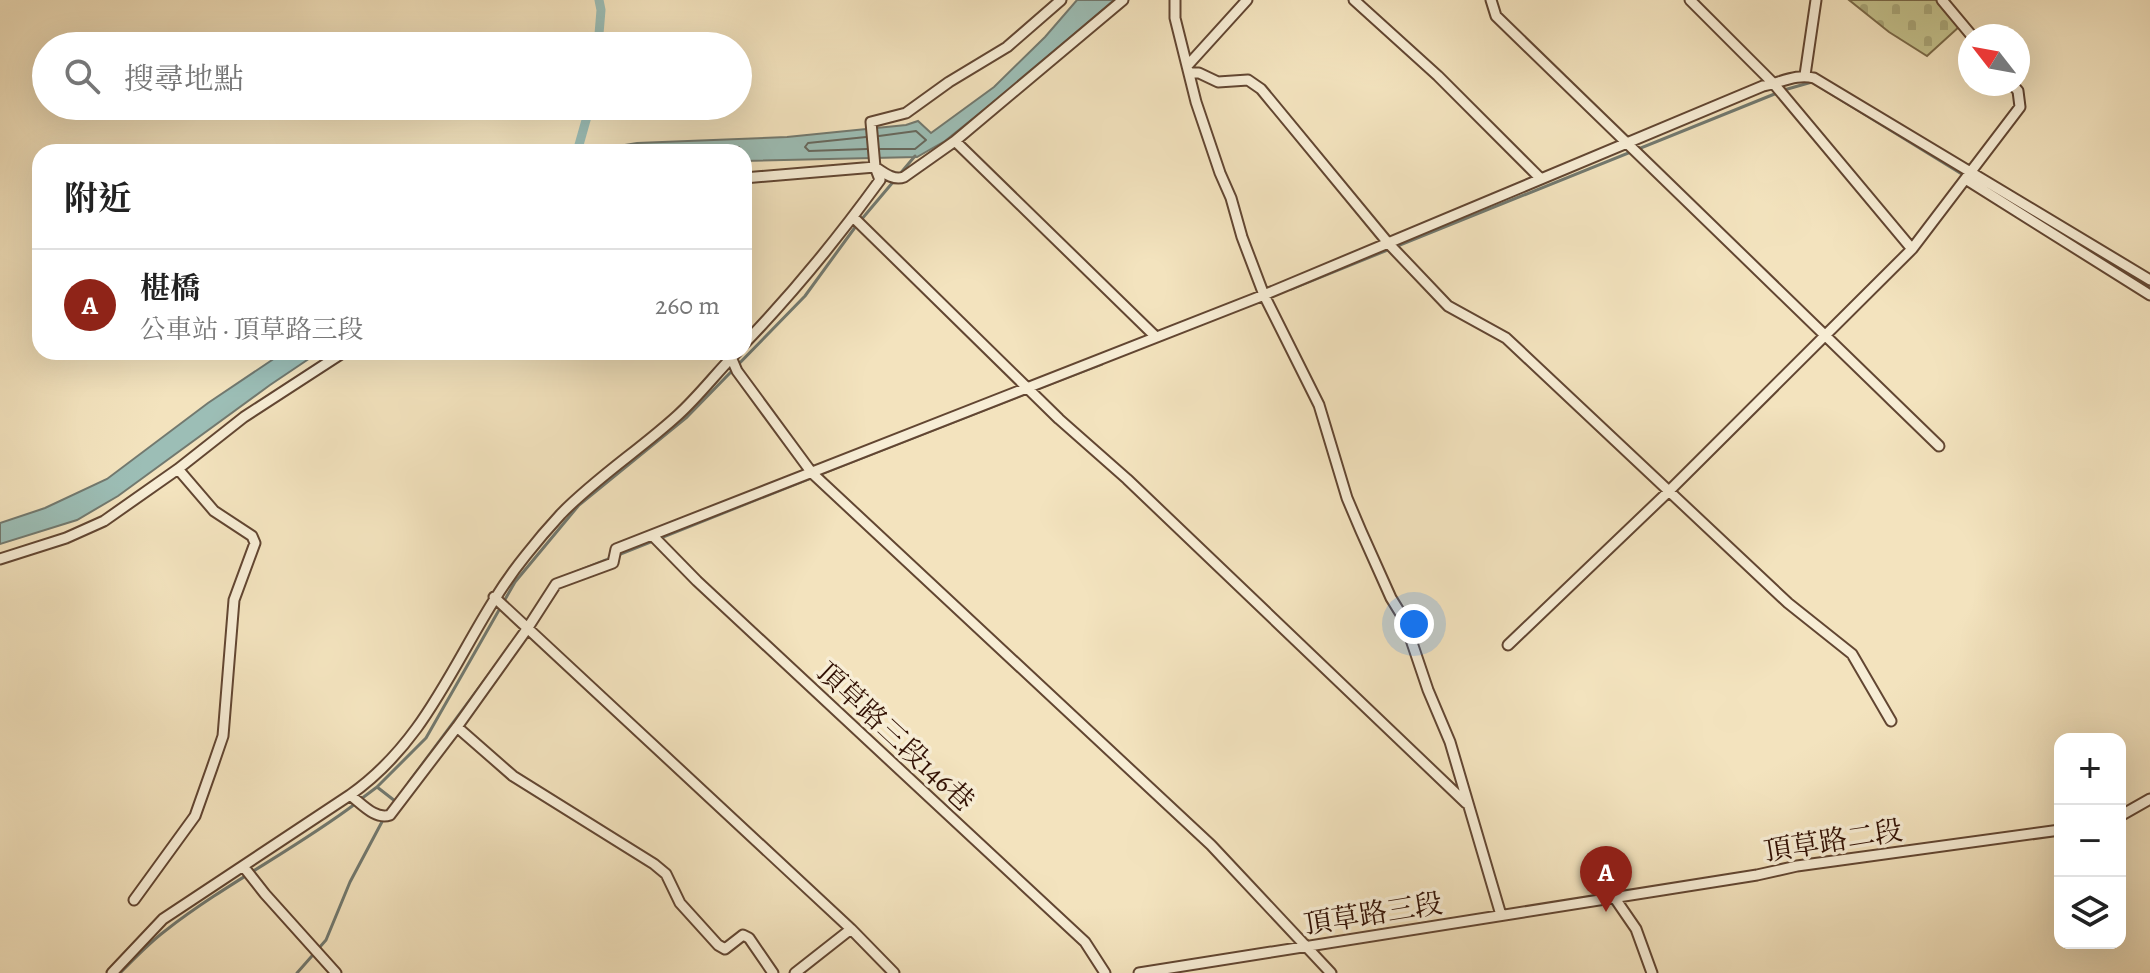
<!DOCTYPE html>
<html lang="zh-TW">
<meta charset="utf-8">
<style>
body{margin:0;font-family:Alegreya,"Noto Serif TC",serif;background:#f6f6f6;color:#222}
.controls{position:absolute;right:24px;bottom:24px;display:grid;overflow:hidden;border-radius:16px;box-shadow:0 8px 32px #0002}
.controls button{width:72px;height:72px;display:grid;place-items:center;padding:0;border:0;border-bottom:2px solid #e0e0e0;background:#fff;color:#222;font:40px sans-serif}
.compass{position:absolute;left:1958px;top:24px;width:72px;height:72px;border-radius:50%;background:#fff;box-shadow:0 8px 32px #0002;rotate:301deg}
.you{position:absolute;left:1414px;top:624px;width:28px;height:28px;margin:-20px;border:6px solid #fff;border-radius:50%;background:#1a73e8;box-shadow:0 0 0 12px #1a73e833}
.badge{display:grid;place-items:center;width:52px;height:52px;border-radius:50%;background:#8f2418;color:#fff;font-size:26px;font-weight:700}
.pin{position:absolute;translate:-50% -66px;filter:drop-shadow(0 2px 4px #0008)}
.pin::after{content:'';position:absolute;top:42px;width:28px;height:24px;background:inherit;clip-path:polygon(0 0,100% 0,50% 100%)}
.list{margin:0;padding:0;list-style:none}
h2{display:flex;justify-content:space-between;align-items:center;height:104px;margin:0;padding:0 32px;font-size:34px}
h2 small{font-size:26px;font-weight:400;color:#767676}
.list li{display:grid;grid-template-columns:52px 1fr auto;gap:24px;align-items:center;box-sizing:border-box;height:112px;padding:0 32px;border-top:2px solid #e0e0e0}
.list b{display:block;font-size:30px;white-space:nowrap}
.list p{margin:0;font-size:26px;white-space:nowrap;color:#767676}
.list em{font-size:26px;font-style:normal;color:#767676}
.icon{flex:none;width:44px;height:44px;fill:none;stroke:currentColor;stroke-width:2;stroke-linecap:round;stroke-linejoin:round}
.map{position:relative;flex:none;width:2150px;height:973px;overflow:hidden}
.search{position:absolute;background:#fff;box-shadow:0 8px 32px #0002;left:32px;top:32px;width:720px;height:88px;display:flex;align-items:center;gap:20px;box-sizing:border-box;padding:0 28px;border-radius:44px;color:#767676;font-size:30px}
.panel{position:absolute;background:#fff;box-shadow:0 8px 32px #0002;left:32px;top:144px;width:720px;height:216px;border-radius:24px}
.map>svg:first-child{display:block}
.cemetery{fill:url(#cemetery-stones);stroke:#7a6948;stroke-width:2}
.water{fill:#9cbeb6;stroke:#72796f;stroke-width:2}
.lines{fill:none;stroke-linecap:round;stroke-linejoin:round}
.shore{stroke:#67685d;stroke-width:2}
.stream{stroke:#72796f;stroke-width:3}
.canal{stroke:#9cbeb6;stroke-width:9}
.minor-casing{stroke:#624632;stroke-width:13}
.minor{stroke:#f7edd5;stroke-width:9}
.labels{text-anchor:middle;stroke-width:7;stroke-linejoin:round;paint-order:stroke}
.street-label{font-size:28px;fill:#321104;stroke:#f7edd5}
</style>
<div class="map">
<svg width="2150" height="973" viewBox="0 0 2150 973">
<defs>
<pattern id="cemetery-stones" width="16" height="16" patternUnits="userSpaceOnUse" patternTransform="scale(2)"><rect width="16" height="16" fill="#c3c18c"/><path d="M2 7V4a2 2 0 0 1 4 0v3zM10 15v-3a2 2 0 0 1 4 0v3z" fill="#a8a577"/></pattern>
</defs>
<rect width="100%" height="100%" fill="#f3e3be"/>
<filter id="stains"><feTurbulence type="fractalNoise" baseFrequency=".0025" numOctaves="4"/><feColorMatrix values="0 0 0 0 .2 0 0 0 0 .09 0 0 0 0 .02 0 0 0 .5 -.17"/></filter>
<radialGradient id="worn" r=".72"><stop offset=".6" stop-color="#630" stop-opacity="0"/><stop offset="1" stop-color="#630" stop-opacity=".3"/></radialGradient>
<path class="cemetery" d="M 1849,0 L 1936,0 L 1960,26 L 1927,56 L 1889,32 Z"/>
<path class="water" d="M 1077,0 L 1114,0 L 1011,88 L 945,141 L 917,157 L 744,161 L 744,152 L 582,152 L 637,143 L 787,137 L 906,125 L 918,121 L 931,133 L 994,87 L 1045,37 Z
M 284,352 L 319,352 L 270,385 L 118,496 L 77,520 L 0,544 L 0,523 L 45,508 L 107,479 L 208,403 Z"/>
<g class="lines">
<path class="shore" d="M 879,136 L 916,131 L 926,140 L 915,149 L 880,149
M 866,137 L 808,143 L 805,147 L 809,151 L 867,149
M 631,152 L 739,147 L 743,152"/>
<path class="stream" d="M 1784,90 L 1812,82 L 1965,176
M 861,220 L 915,156
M 2044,223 L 2150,288
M 1291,289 L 1777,93
M 1034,390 L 1102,364
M 818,475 L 1027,393
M 618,555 L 811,478
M 566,576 L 611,558
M 409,782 L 493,669
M 377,787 L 395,801
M 361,799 L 377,787 L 426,738 L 515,582 L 579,505 L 687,417 L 805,296 L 856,226
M 120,973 C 134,959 149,943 165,931 C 225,884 294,850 355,804
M 297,973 L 326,940 L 350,882 L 384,818"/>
<path class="canal" d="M 598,46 L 601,10 L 599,0
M 577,152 L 590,106"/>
<g class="minor-casing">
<path id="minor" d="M 1175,0 L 1175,18 L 1196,102 L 1220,173 L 1231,198 L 1242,237 L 1264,295 L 1319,405 L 1347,498 L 1361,531 L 1391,598 L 1404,619 L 1428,690 L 1450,742 L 1501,915
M 1354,0 L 1438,76 L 1540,178
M 1491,0 L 1496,16 L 1939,446
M 1690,0 L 1774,84 L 1912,249
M 1942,0 L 1972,36
M 1188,65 L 1247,0
M 1189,73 L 1199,73 L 1218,82 L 1248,80 L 1261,89 L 1389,244 L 1448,306 L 1506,338 L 1788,603 L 1852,654 L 1891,721
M 1805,75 L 1816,0
M 955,141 L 1156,337
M 744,178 L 875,167 C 884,173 894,181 904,177 L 955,141 L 1123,0
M 1967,180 L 2150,295
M 853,217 L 1059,419 L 1127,479 L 1466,803
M 744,344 C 793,293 838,238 880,180 L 875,167 L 871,122 L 906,113 L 949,82 L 1007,47 L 1061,0
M 731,357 L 737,371 L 812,473 L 1211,845 L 1331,973
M 652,535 L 697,581 L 1085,942 L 1105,973
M 0,559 L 66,538 L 104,521 L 178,469 L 244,417 L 344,352
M 494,597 L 851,929 L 894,973
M 1508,645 L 1668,492 L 1912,249 L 2020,107 L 2018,91 L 2012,84
M 457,727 L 513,776 L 654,864 L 666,874 L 680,903 L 718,945 L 725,949 L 743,935 L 749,938 L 773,973
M 350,795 C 438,733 461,635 526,555 C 537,541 549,527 561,514 C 597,477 641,449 678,415 C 699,396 717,372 737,352
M 2120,816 L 2150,799
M 243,866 L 265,894 L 336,973
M 1614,897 L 1636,929 L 1652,973
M 134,900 L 195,816 L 212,768 L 223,736 L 234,600 L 255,543 L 252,536 L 214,511 L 178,469
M 112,973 L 163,919 L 350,795 C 362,804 375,820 390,815 L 457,727 L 527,629 L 556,584 L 613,563 L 616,549 L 1264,295 L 1763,86 C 1780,83 1797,73 1814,78 L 2150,280
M 795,973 L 851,929
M 1139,973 L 1757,875 L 1797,866 L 2060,830"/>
</g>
<use href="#minor" class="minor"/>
</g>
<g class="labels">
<g class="street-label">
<text transform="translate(896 736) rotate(43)" y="10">頂草路三段146巷</text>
<text transform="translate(1833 840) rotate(-9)" y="10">頂草路二段</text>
<text transform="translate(1373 913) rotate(-9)" y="10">頂草路三段</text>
</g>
</g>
<rect width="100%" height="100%" filter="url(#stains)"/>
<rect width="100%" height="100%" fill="url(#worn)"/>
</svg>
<div class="controls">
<button>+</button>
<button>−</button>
<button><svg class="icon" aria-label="layers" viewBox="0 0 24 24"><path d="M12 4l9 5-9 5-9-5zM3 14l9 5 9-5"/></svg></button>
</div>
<svg class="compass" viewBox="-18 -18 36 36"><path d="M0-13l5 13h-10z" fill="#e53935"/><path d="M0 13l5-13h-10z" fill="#767676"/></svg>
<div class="you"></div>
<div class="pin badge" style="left:1606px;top:912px">A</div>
<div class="search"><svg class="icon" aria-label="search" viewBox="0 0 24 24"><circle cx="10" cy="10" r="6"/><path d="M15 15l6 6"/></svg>搜尋地點</div>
<section class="panel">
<h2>附近<small></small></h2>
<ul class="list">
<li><span class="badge">A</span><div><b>椹橋</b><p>公車站 · 頂草路三段</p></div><em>260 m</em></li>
</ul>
</section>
</div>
